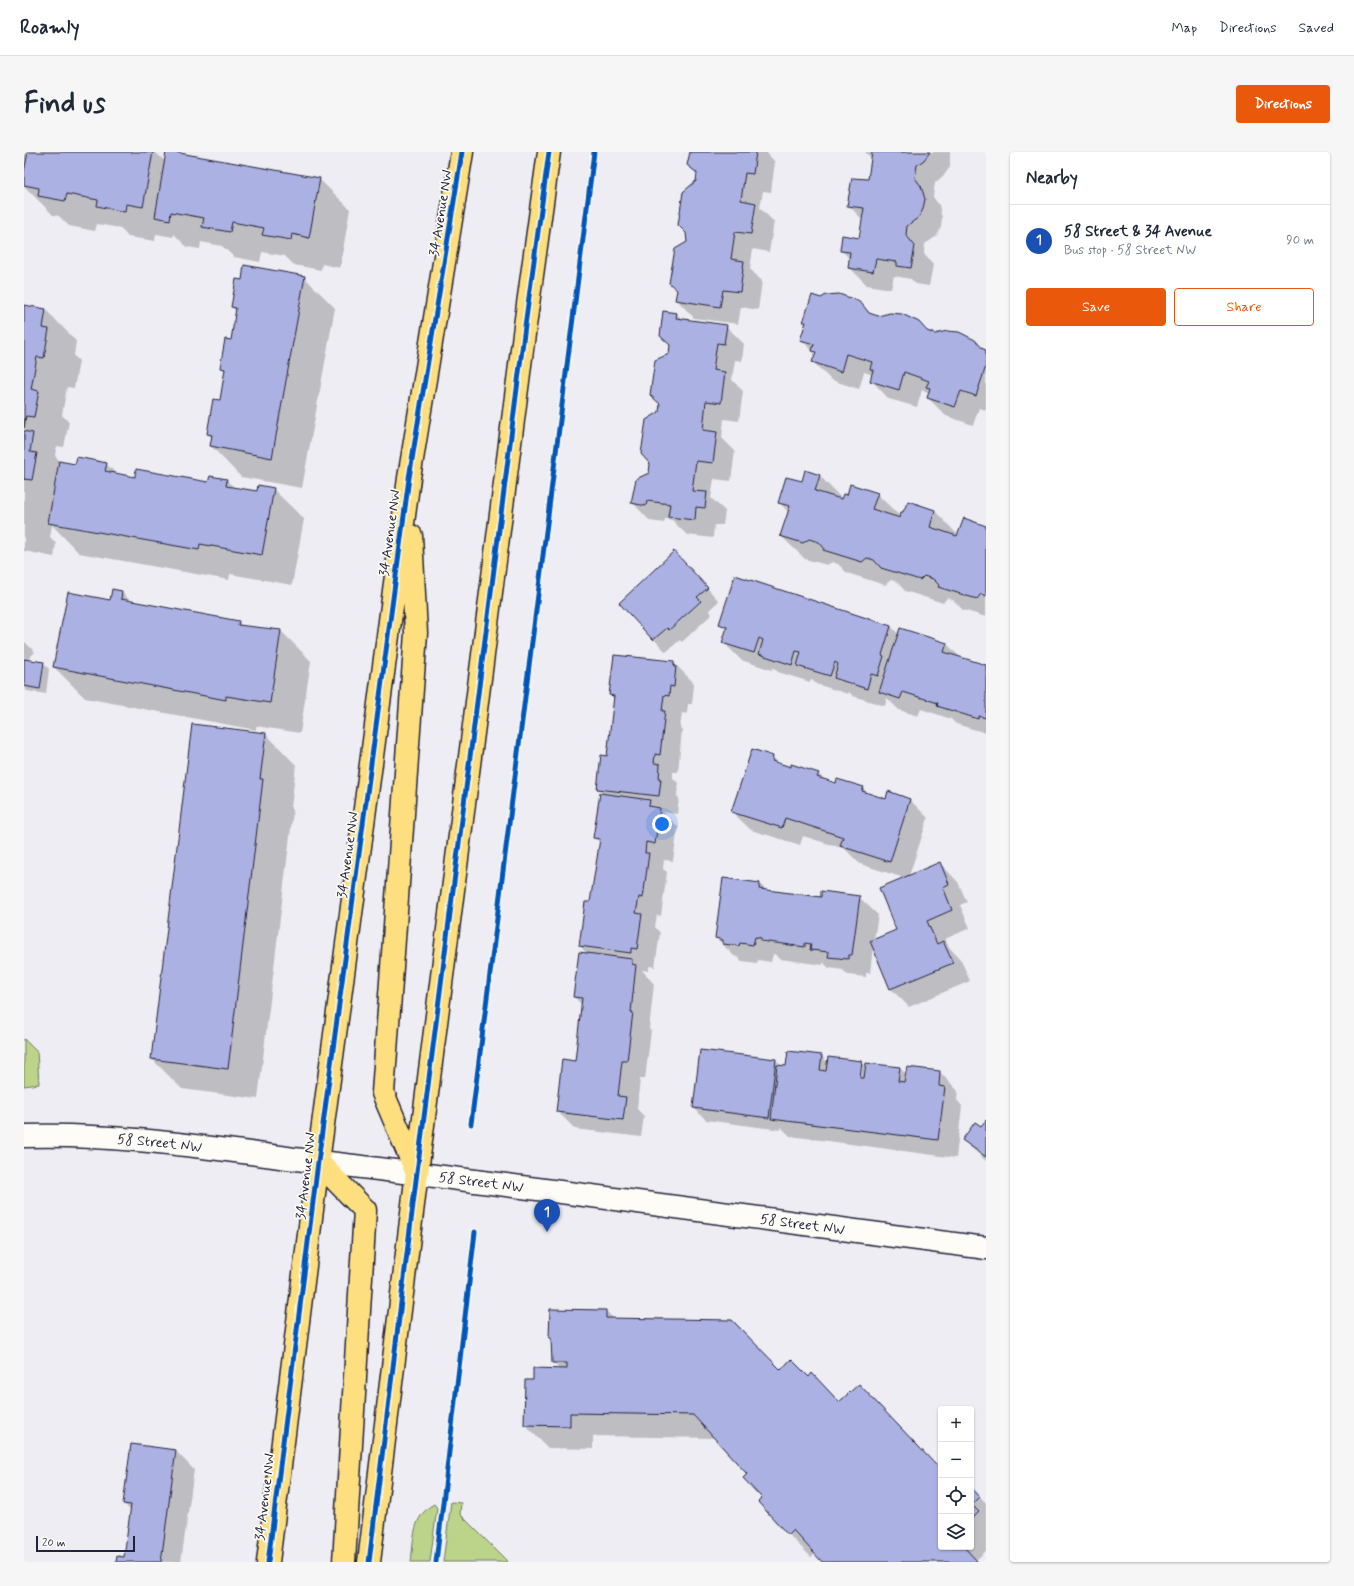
<!DOCTYPE html>
<meta charset="utf-8">
<style>
body{margin:0;font-family:Mynerve,sans-serif;background:#f6f6f7;color:#1f2937}
.controls{position:absolute;right:12px;bottom:12px;display:grid;overflow:hidden;border-radius:4px;box-shadow:0 1px 3px #0004}
.controls button{width:36px;height:36px;display:grid;place-items:center;padding:0;border:0;border-bottom:1px solid #e0e1e3;background:#fff;color:#1f2937;font:20px sans-serif}
.scale{position:absolute;left:12px;bottom:10px;width:99px;box-sizing:border-box;padding-left:4px;border:2px solid #22223b;border-top:0;font-size:11px;line-height:14px;white-space:nowrap;color:#22223b;-webkit-text-stroke:3px #fdfcf7;paint-order:stroke}
.you{position:absolute;left:638px;top:672px;width:14px;height:14px;margin:-10px;border:3px solid #fff;border-radius:50%;background:#1a73e8;box-shadow:0 0 0 6px #1a73e833}
.badge{display:grid;place-items:center;width:26px;height:26px;border-radius:50%;background:#ea580c;color:#fff;font-size:13px;font-weight:700}
.pin{position:absolute;translate:-50% -33px;filter:drop-shadow(0 1px 2px #0008)}
.pin::after{content:'';position:absolute;top:21px;width:14px;height:12px;background:inherit;clip-path:polygon(0 0,100% 0,50% 100%)}
.list{margin:0;padding:0;list-style:none}
h2{display:flex;justify-content:space-between;align-items:center;height:52px;margin:0;padding:0 16px;font-size:17px}
h2 small{font-size:13px;font-weight:400;color:#747a83}
.list li{display:grid;grid-template-columns:26px 1fr auto;gap:12px;align-items:center;box-sizing:border-box;height:72px;padding:0 16px;border-top:1px solid #e0e1e3}
.list b{display:block;font-size:15px;white-space:nowrap}
.list p{margin:0;font-size:13px;white-space:nowrap;color:#747a83}
.list em{font-size:13px;font-style:normal;color:#747a83}
.actions{display:flex;gap:8px;padding:12px 16px}
.actions a{flex:1;padding:9px 0;border:1px solid #ea580c;border-radius:4px;text-align:center;font-size:14px;color:#ea580c}
.actions .main{background:#ea580c;color:#fff}
.icon{flex:none;width:22px;height:22px;fill:none;stroke:currentColor;stroke-width:2;stroke-linecap:round;stroke-linejoin:round}
.map{position:relative;flex:none;width:962px;height:1410px;overflow:hidden;border-radius:4px}
header{display:flex;align-items:center;gap:24px;box-sizing:border-box;height:56px;padding:0 20px;background:#fff;border-bottom:1px solid #e0e1e3}
header strong{font-size:19px}
nav{display:flex;gap:22px;margin-inline-start:auto;font-size:14px}
.intro{display:flex;align-items:center;justify-content:space-between;box-sizing:border-box;height:96px;padding:0 24px}
h1{margin:0;font-size:28px}
.button{padding:10px 18px;border-radius:4px;background:#ea580c;color:#fff;font-size:14px;font-weight:700}
main{display:flex;gap:24px;padding:0 24px}
aside{flex:1;background:#fff;border-radius:4px;box-shadow:0 1px 3px #0004}
.map>svg:first-child{display:block}
.green{fill:#bcd38a;stroke:#6f7a62}
.shadow{fill:#0003}
.building{fill:#abb1e2;stroke:#22223b}
.lines{fill:none;stroke-linecap:round;stroke-linejoin:round}
.minor-casing{stroke:#22223b;stroke-width:25}
.major-casing{stroke:#22223b;stroke-width:25}
.minor{stroke:#fdfcf7;stroke-width:22}
.major{stroke:#fddf80;stroke-width:22}
.cycleway-casing{stroke:#fdfcf7;stroke-width:8}
.cycleway{stroke:#0057b8;stroke-width:5}
.labels{text-anchor:middle;stroke-width:3.5;stroke-linejoin:round;paint-order:stroke}
.street-label{font-size:14px;fill:#22223b;stroke:#fdfcf7}
</style>
<header>
<strong>Roamly</strong>
<nav><a>Map</a><a>Directions</a><a>Saved</a></nav>
</header>
<div class="intro"><h1>Find us</h1><a class="button">Directions</a></div>
<main>
<div class="map">
<svg width="962" height="1410" viewBox="0 0 962 1410">
<rect width="100%" height="100%" fill="#ededf3"/>
<filter id="ink" filterUnits="userSpaceOnUse"><feTurbulence type="fractalNoise" baseFrequency=".025" numOctaves="2"/><feDisplacementMap in="SourceGraphic" scale="8" xChannelSelector="R" yChannelSelector="G"/><feConvolveMatrix kernelMatrix="1 2 1 2 8 2 1 2 1" color-interpolation-filters="sRGB"/></filter>
<g filter="url(#ink)">
<path class="green" d="M 0,887 L 13,900 L 15,932 L 0,934 Z
M 427,1350 L 437,1351 L 436,1362 L 484,1410 L 419,1410 Z
M 410,1352 L 413,1356 L 406,1410 L 387,1410 C 390,1387 388,1364 410,1352 Z"/>
<path class="shadow" d="M 0,0 L 131,0 L 142,10 L 144,0 L 295,27 L 326,57 L 316,116 L 298,112 L 297,118 L 270,113 L 261,104 L 238,100 L 236,110 L 210,105 L 198,94 L 177,90 L 176,97 L 163,95 L 150,82 L 149,85 L 132,82 L 131,89 L 104,85 L 96,76 L 73,72 L 71,79 L 45,74 L 35,64 L 29,63 L 0,34 Z
M 667,0 L 742,0 L 751,10 L 747,40 L 739,39 L 736,56 L 750,70 L 745,100 L 729,97 L 726,117 L 738,129 L 734,158 L 717,155 L 714,172 L 670,166 L 652,147 L 664,90 L 674,22 L 664,13 Z
M 841,0 L 926,0 L 926,15 L 921,22 L 911,31 L 909,45 L 915,53 L 918,66 L 917,75 L 913,84 L 901,92 L 900,102 L 909,113 L 905,134 L 892,132 L 887,127 L 870,124 L 867,137 L 843,133 L 825,115 L 826,107 L 817,98 L 836,87 L 839,68 L 825,54 L 845,28 L 848,7 Z
M 280,125 L 311,156 L 278,336 L 217,325 L 187,294 L 188,286 L 184,282 L 197,249 L 202,220 L 197,215 L 207,189 L 212,160 L 208,155 Z
M 809,143 L 827,146 L 837,152 L 848,163 L 854,165 L 866,162 L 884,165 L 894,171 L 905,181 L 950,188 L 962,199 L 962,258 L 955,256 L 949,273 L 922,264 L 904,246 L 906,241 L 898,238 L 893,255 L 865,247 L 847,228 L 849,223 L 840,220 L 835,237 L 807,228 L 789,210 L 792,202 L 777,188 L 782,171 L 781,169 L 797,147 Z
M 0,154 L 22,158 L 52,189 L 50,204 L 55,209 L 50,236 L 43,235 L 38,263 L 45,270 L 40,295 L 33,294 L 31,304 L 37,310 L 52,313 L 82,312 L 93,322 L 112,326 L 185,331 L 202,328 L 211,336 L 234,340 L 249,337 L 280,367 L 268,433 L 206,422 L 205,428 L 55,401 L 28,373 L 26,385 L 32,391 L 30,405 L 0,399 Z
M 653,162 L 659,168 L 702,174 L 720,192 L 718,209 L 711,208 L 708,228 L 719,239 L 715,269 L 700,267 L 698,286 L 711,299 L 707,329 L 690,327 L 687,346 L 701,359 L 699,373 L 690,373 L 689,386 L 663,383 L 648,368 L 641,367 L 640,371 L 626,369 L 608,350 L 626,321 Z
M 796,324 L 818,347 L 823,344 L 853,342 L 877,365 L 911,359 L 934,383 L 962,375 L 962,465 L 939,458 L 929,448 L 923,446 L 919,451 L 881,439 L 873,430 L 867,428 L 861,433 L 823,421 L 814,412 L 808,410 L 803,413 L 781,407 L 757,384 L 765,361 L 755,350 L 778,331 Z
M 662,413 L 695,449 L 685,458 L 688,462 L 658,490 L 656,488 L 642,500 L 596,451 Z
M 98,440 L 107,450 L 215,470 L 219,475 L 257,479 L 287,509 L 276,581 L 232,574 L 232,578 L 61,546 L 30,515 L 86,449 Z
M 696,472 L 867,474 L 875,483 L 877,477 L 923,492 L 938,507 L 962,514 L 962,581 L 932,572 L 927,567 L 897,557 L 894,564 L 875,558 L 863,546 L 861,554 L 829,544 L 825,540 L 824,542 L 792,532 L 787,527 L 786,530 L 754,520 L 749,515 L 748,518 L 717,508 L 699,490 L 703,479 Z
M 0,489 L 11,500 L 3,508 L 19,511 L 25,517 L 22,542 L 3,539 L 0,536 Z
M 649,510 L 668,529 L 670,533 L 668,552 L 664,552 L 663,562 L 658,561 L 656,576 L 658,578 L 654,620 L 649,620 L 649,626 L 654,631 L 653,644 L 655,646 L 653,662 L 639,660 L 654,675 L 649,709 L 640,708 L 639,717 L 643,720 L 637,764 L 633,763 L 631,775 L 636,781 L 631,815 L 625,814 L 625,819 L 618,818 L 630,832 L 625,877 L 627,879 L 621,927 L 616,927 L 613,957 L 620,964 L 617,985 L 551,977 L 533,959 L 552,910 L 558,853 L 550,845 L 564,803 L 556,794 L 567,752 L 576,691 L 570,685 L 580,642 L 574,636 L 584,605 L 591,547 L 586,543 Z
M 242,582 L 272,613 L 267,656 L 269,659 L 234,947 L 158,937 L 128,907 Z
M 749,605 L 756,613 L 794,622 L 802,629 L 839,636 L 846,643 L 863,648 L 865,641 L 886,648 L 904,666 L 885,724 L 916,711 L 934,730 L 943,750 L 936,753 L 946,776 L 921,787 L 925,795 L 937,808 L 946,829 L 885,855 L 867,837 L 849,795 L 846,821 L 842,821 L 842,825 L 824,823 L 819,818 L 805,816 L 799,810 L 799,813 L 756,807 L 752,803 L 749,802 L 747,810 L 734,808 L 733,811 L 718,809 L 713,805 L 710,804 L 692,786 L 700,727 L 736,732 L 743,739 L 798,746 L 835,745 L 854,763 L 850,788 L 874,778 L 880,726 L 836,712 L 821,697 L 779,684 L 776,693 L 727,678 L 708,660 Z
M 798,904 L 804,911 L 837,910 L 843,915 L 876,916 L 883,923 L 916,920 L 934,939 L 933,948 L 938,954 L 932,1006 L 766,984 L 757,975 L 757,978 L 682,968 L 670,956 L 752,908 L 758,915 L 763,915 Z
M 962,969 L 962,1009 L 939,988 L 957,976 Z
M 582,1159 L 590,1167 L 757,1219 L 785,1226 L 788,1223 L 816,1250 L 912,1314 L 917,1309 L 917,1395 L 947,1395 L 947,1335 L 962,1351 L 962,1399 L 952,1408 L 955,1410 L 800,1410 L 792,1401 L 787,1405 L 764,1382 L 724,1322 L 691,1286 L 569,1284 L 569,1297 L 524,1296 L 501,1273 L 510,1229 L 536,1218 L 529,1210 L 528,1188 L 526,1186 Z
M 152,1299 L 170,1318 L 157,1410 L 93,1410 L 100,1406 L 107,1359 L 100,1352 Z"/>
<path class="building" d="M 4,0 L 129,0 L 119,55 L 102,52 L 101,60 L 73,54 L 74,48 L 43,42 L 41,49 L 14,44 L 15,36 L 0,33 L 0,20 Z
M 142,0 L 150,0 L 296,26 L 285,86 L 268,82 L 267,88 L 238,83 L 240,76 L 208,70 L 206,80 L 178,75 L 180,66 L 147,60 L 146,68 L 131,65 Z
M 666,0 L 732,0 L 729,22 L 721,21 L 717,48 L 732,51 L 727,82 L 711,80 L 707,107 L 720,109 L 716,140 L 699,138 L 696,155 L 651,148 L 653,138 L 645,131 L 651,97 L 663,90 L 662,81 L 654,73 L 659,40 L 672,29 L 673,21 L 663,13 Z
M 848,0 L 906,0 L 900,8 L 893,13 L 891,26 L 897,34 L 901,47 L 899,57 L 895,65 L 883,74 L 882,83 L 891,94 L 887,116 L 873,114 L 873,110 L 852,107 L 849,120 L 824,116 L 826,100 L 816,99 L 818,83 L 835,86 L 840,56 L 823,54 L 828,26 L 844,27 Z
M 220,113 L 281,124 L 248,306 L 186,294 L 188,283 L 183,282 L 189,247 L 196,248 L 201,217 L 196,216 L 201,187 L 207,188 L 212,156 L 207,155 L 212,127 L 218,128 Z
M 815,142 L 832,148 L 838,152 L 845,161 L 854,164 L 866,161 L 878,162 L 895,170 L 903,179 L 911,182 L 923,179 L 935,180 L 951,188 L 959,197 L 962,198 L 962,214 L 952,244 L 937,239 L 931,255 L 903,246 L 906,236 L 902,235 L 905,229 L 880,220 L 875,238 L 846,229 L 849,218 L 846,217 L 848,210 L 822,202 L 817,220 L 788,210 L 792,200 L 788,199 L 790,192 L 776,188 L 782,170 L 779,170 L 788,143 L 797,146 L 802,143 Z
M 0,153 L 22,157 L 19,176 L 25,177 L 20,206 L 13,205 L 7,237 L 15,239 L 10,265 L 2,264 L 0,276 Z
M 639,159 L 653,161 L 652,166 L 703,173 L 700,192 L 693,191 L 689,218 L 701,220 L 697,251 L 682,249 L 679,278 L 693,280 L 689,311 L 672,309 L 668,339 L 683,340 L 681,356 L 672,355 L 671,368 L 644,365 L 646,352 L 623,349 L 622,354 L 607,351 L 612,327 L 625,321 L 626,312 L 617,302 L 622,268 L 635,260 L 636,252 L 626,243 L 631,208 L 645,202 L 646,193 L 636,184 Z
M 0,279 L 9,281 L 6,300 L 13,301 L 8,328 L 0,327 L 0,328 Z
M 53,305 L 83,311 L 81,319 L 111,325 L 112,317 L 184,330 L 186,324 L 203,327 L 202,334 L 233,339 L 234,333 L 250,336 L 238,403 L 176,392 L 175,398 L 24,371 L 35,309 L 51,312 Z
M 781,318 L 796,323 L 791,339 L 817,347 L 819,342 L 823,343 L 826,332 L 854,341 L 848,357 L 876,366 L 877,360 L 879,360 L 884,349 L 911,358 L 906,375 L 933,384 L 940,366 L 962,374 L 962,444 L 957,442 L 953,447 L 914,435 L 915,433 L 909,427 L 900,424 L 896,428 L 857,416 L 850,408 L 843,406 L 838,410 L 799,398 L 800,396 L 795,390 L 785,387 L 779,391 L 756,384 L 766,354 L 754,351 L 762,325 L 778,329 Z
M 650,399 L 684,436 L 673,445 L 677,449 L 645,478 L 643,476 L 629,488 L 595,451 Z
M 711,423 L 867,474 L 858,503 L 860,504 L 854,524 L 847,522 L 843,537 L 810,526 L 814,512 L 811,510 L 806,524 L 773,514 L 777,500 L 772,499 L 768,513 L 735,502 L 739,488 L 735,486 L 730,501 L 698,491 L 703,475 L 695,472 Z
M 88,437 L 98,439 L 97,447 L 215,469 L 214,473 L 257,478 L 246,551 L 202,544 L 202,548 L 29,515 L 44,440 L 86,448 Z
M 876,476 L 923,491 L 920,500 L 962,513 L 962,566 L 955,564 L 954,567 L 913,554 L 914,551 L 879,540 L 876,547 L 855,540 Z
M 590,503 L 650,509 L 650,513 L 652,514 L 650,535 L 646,534 L 645,544 L 640,543 L 638,559 L 641,559 L 636,603 L 631,602 L 630,611 L 636,612 L 635,627 L 637,627 L 635,644 L 573,637 L 577,603 L 583,604 L 590,544 L 585,543 Z
M 0,507 L 20,510 L 16,537 L 0,534 Z
M 168,572 L 242,581 L 236,627 L 239,627 L 204,917 L 127,907 Z
M 728,597 L 749,604 L 748,609 L 767,615 L 767,612 L 795,621 L 793,625 L 812,631 L 813,627 L 840,635 L 838,639 L 862,647 L 864,639 L 886,647 L 866,710 L 816,694 L 819,685 L 761,666 L 758,676 L 707,660 Z
M 576,641 L 626,648 L 625,654 L 636,656 L 631,692 L 622,690 L 621,701 L 625,701 L 619,746 L 615,745 L 612,761 L 618,762 L 613,797 L 607,796 L 607,801 L 555,794 L 561,750 L 566,750 L 576,687 L 569,686 Z
M 916,710 L 925,732 L 919,735 L 928,758 L 903,769 L 913,792 L 919,789 L 929,811 L 866,837 L 846,789 L 872,778 L 855,736 Z
M 699,726 L 736,731 L 735,737 L 797,745 L 797,739 L 836,744 L 828,803 L 825,803 L 824,807 L 804,805 L 805,800 L 786,798 L 787,792 L 781,791 L 781,795 L 737,789 L 737,786 L 731,785 L 729,793 L 716,791 L 715,794 L 699,792 L 699,788 L 691,786 Z
M 555,800 L 608,807 L 608,812 L 612,813 L 607,860 L 609,860 L 603,909 L 598,909 L 594,944 L 602,945 L 599,968 L 532,960 L 538,907 L 551,909 L 558,846 L 549,845 Z
M 676,898 L 752,907 L 745,966 L 669,956 Z
M 764,899 L 798,903 L 796,918 L 802,919 L 804,905 L 838,909 L 836,926 L 840,926 L 842,911 L 876,915 L 874,929 L 880,930 L 883,915 L 916,919 L 915,934 L 921,935 L 914,988 L 747,967 L 753,913 L 762,914 Z
M 962,968 L 962,1005 L 938,988 L 951,970 L 957,974 Z
M 526,1157 L 582,1158 L 582,1166 L 708,1168 L 757,1218 L 767,1207 L 785,1225 L 788,1221 L 815,1250 L 835,1232 L 912,1313 L 917,1308 L 917,1395 L 940,1395 L 953,1409 L 952,1410 L 798,1410 L 769,1378 L 764,1383 L 734,1350 L 738,1346 L 719,1326 L 723,1322 L 669,1263 L 546,1261 L 546,1274 L 500,1273 L 501,1228 L 509,1228 L 509,1216 L 543,1217 L 543,1211 L 528,1211 L 527,1186 L 525,1186 Z
M 107,1292 L 152,1298 L 137,1410 L 92,1410 L 93,1404 L 100,1405 L 107,1353 L 99,1352 Z
M 947,1335 L 956,1345 L 948,1353 L 955,1360 L 947,1368 Z"/>
<g class="lines">
<g class="minor-casing">
<g id="minor">
<path id="s1" d="M 0,984 C 99,981 198,998 296,1010 C 518,1036 740,1067 962,1096"/>
</g>
</g>
<g class="major-casing">
<path id="major" d="M 387,384 L 392,481 L 359,941 L 392,1019
M 294,1010 L 341,1058 L 320,1410
M 244,1410 L 294,1010 L 385,326 L 438,0
M 345,1410 L 393,1020 L 501,174 L 525,0"/>
</g>
<use href="#minor" class="minor"/>
<use href="#major" class="major"/>
<g class="cycleway-casing">
<path id="cycleway" d="M 447,972 L 570,0
M 244,1410 L 294,1010 L 385,326 L 438,0
M 345,1410 L 393,1020 L 501,174 L 525,0
M 412,1410 L 451,1080"/>
</g>
<use href="#cycleway" class="cycleway"/>
</g>
</g>
<g class="labels">
<g class="street-label">
<text transform="translate(416 61) rotate(-81)" y="5">34 Avenue NW</text>
<text transform="translate(365 381) rotate(-82)" y="5">34 Avenue NW</text>
<text transform="translate(323 703) rotate(-82)" y="5">34 Avenue NW</text>
<text dy="5" stroke="none"><textPath href="#s1" startOffset="136">58 Street NW</textPath></text>
<text transform="translate(281 1024) rotate(-83)" y="5">34 Avenue NW</text>
<text dy="5" stroke="none"><textPath href="#s1" startOffset="460">58 Street NW</textPath></text>
<text dy="5" stroke="none"><textPath href="#s1" startOffset="784">58 Street NW</textPath></text>
<text transform="translate(240 1345) rotate(-83)" y="5">34 Avenue NW</text>
</g>
</g>
</svg>
<div class="controls">
<button>+</button>
<button>−</button>
<button><svg class="icon" aria-label="locate" viewBox="0 0 24 24"><circle cx="12" cy="12" r="6"/><path d="M12 2v4M12 18v4M2 12h4M18 12h4"/></svg></button>
<button><svg class="icon" aria-label="layers" viewBox="0 0 24 24"><path d="M12 4l9 5-9 5-9-5zM3 14l9 5 9-5"/></svg></button>
</div>
<div class="scale">20 m</div>
<div class="you"></div>
<div class="pin badge" style="left:523px;top:1080px;background:#1a4fb4">1</div>
</div>
<aside>
<h2>Nearby<small></small></h2>
<ul class="list">
<li><span class="badge" style="background:#1a4fb4">1</span><div><b>58 Street &amp; 34 Avenue</b><p>Bus stop · 58 Street NW</p></div><em>90 m</em></li>
</ul>
<div class="actions"><a class="main">Save</a><a>Share</a></div>
</aside>
</main>
